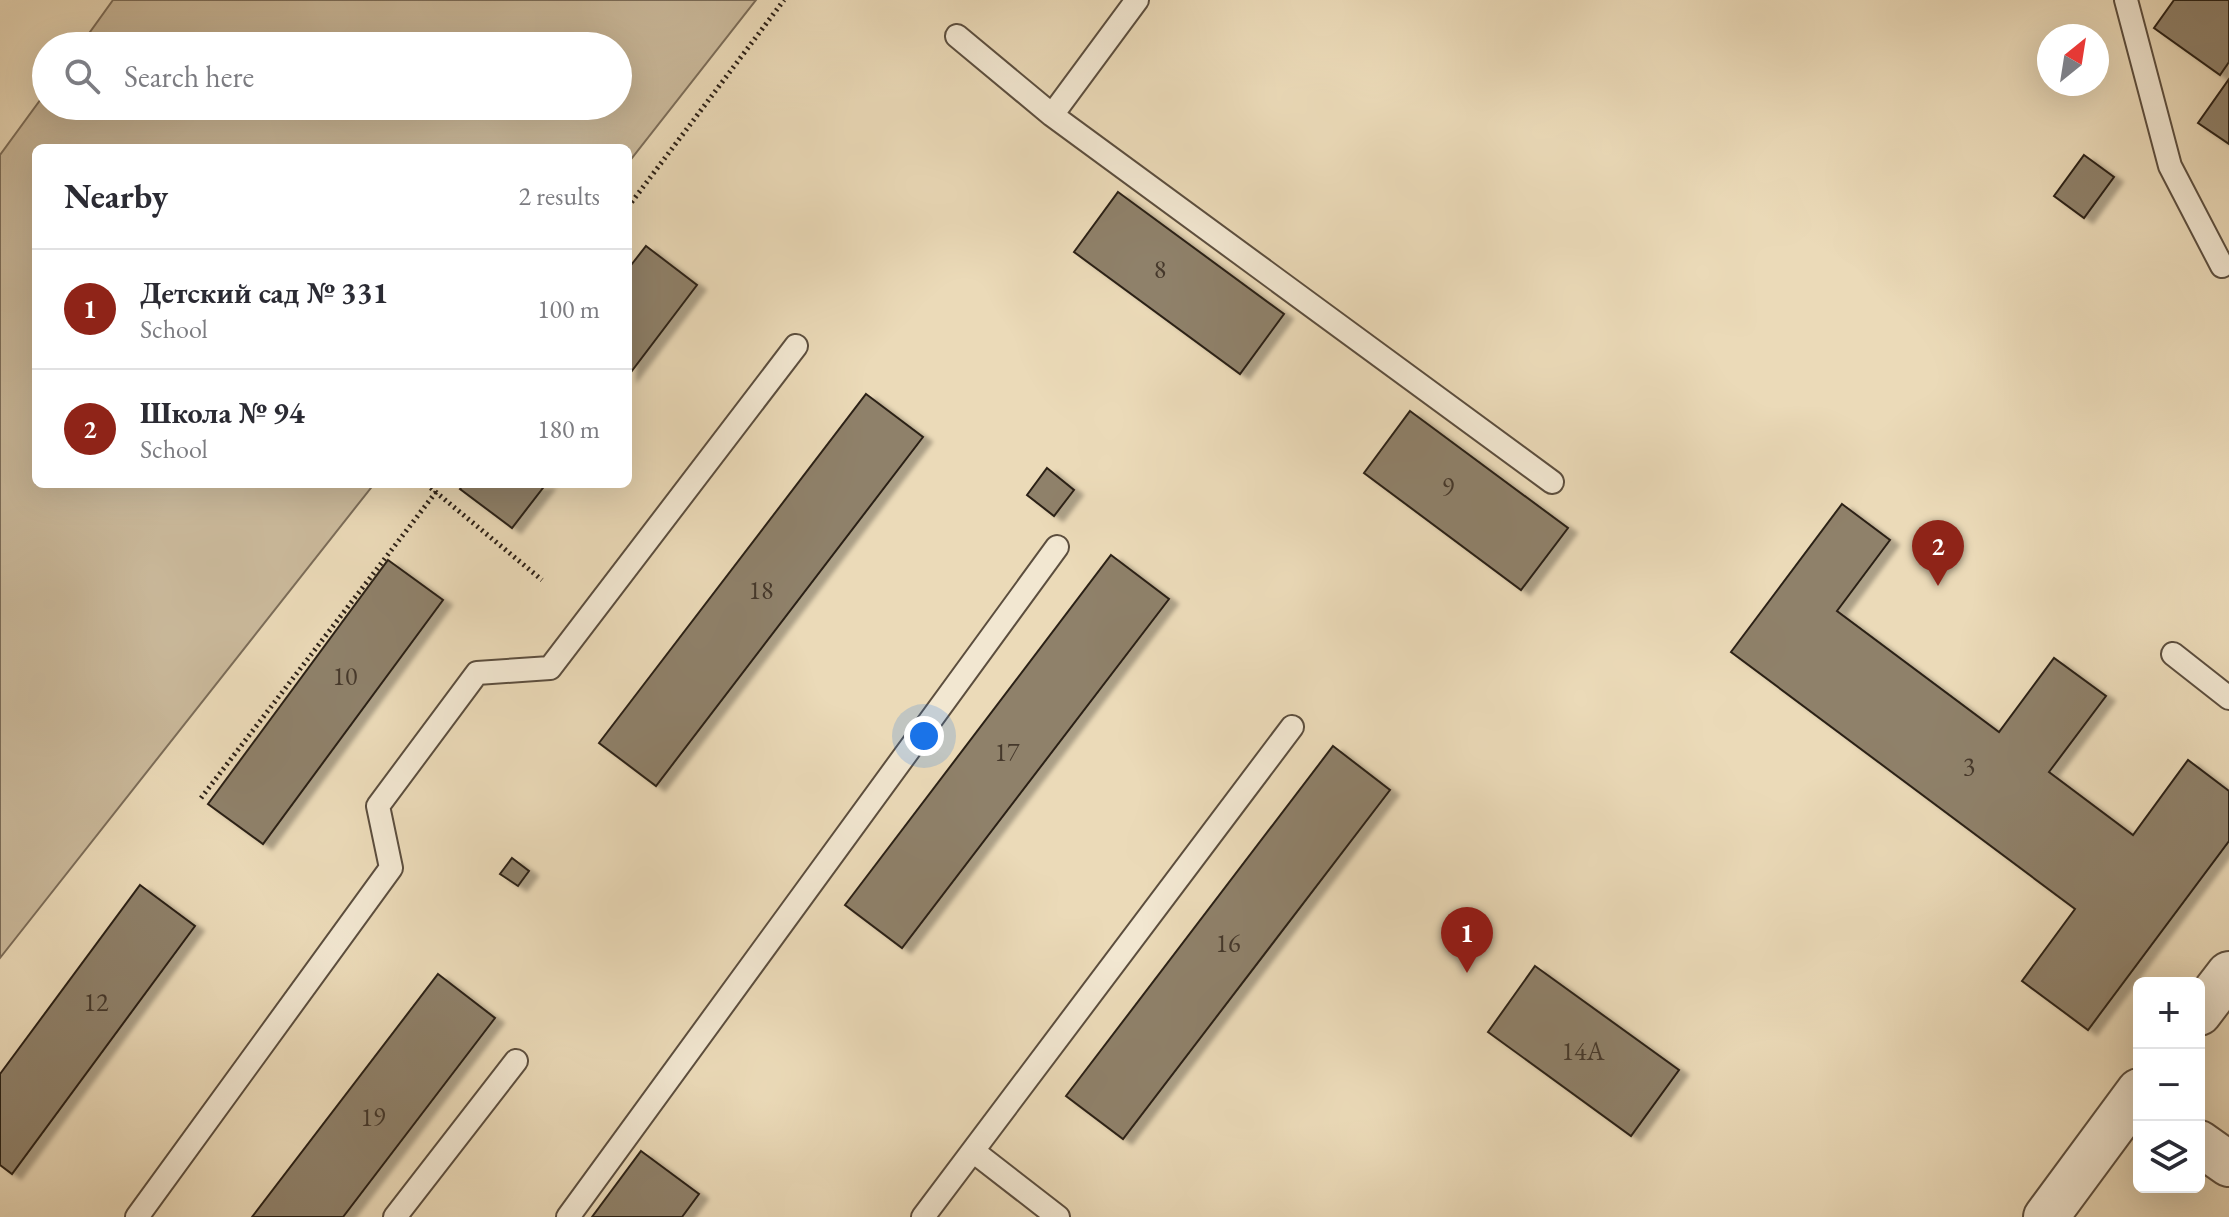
<!DOCTYPE html>
<meta charset="utf-8">
<style>
body{margin:0;font-family:"EB Garamond",serif;background:#f2f2f3;color:#2b2b33}
.controls{position:absolute;right:24px;bottom:24px;display:grid;overflow:hidden;border-radius:12px;box-shadow:0 8px 32px #0002}
.controls button{width:72px;height:72px;display:grid;place-items:center;padding:0;border:0;border-bottom:2px solid #e1e1e2;background:#fff;color:#2b2b33;font:40px sans-serif}
.compass{position:absolute;left:2037px;top:24px;width:72px;height:72px;border-radius:50%;background:#fff;box-shadow:0 8px 32px #0002;rotate:30deg}
.you{position:absolute;left:924px;top:736px;width:28px;height:28px;margin:-20px;border:6px solid #fff;border-radius:50%;background:#1a73e8;box-shadow:0 0 0 12px #1a73e833}
.badge{display:grid;place-items:center;width:52px;height:52px;border-radius:50%;background:#8f2418;color:#fff;font-size:26px;font-weight:700}
.pin{position:absolute;translate:-50% -66px;filter:drop-shadow(0 2px 4px #0008)}
.pin::after{content:'';position:absolute;top:42px;width:28px;height:24px;background:inherit;clip-path:polygon(0 0,100% 0,50% 100%)}
.list{margin:0;padding:0;list-style:none}
h2{display:flex;justify-content:space-between;align-items:center;height:104px;margin:0;padding:0 32px;font-size:34px}
h2 small{font-size:26px;font-weight:400;color:#7c7c81}
.list li{display:grid;grid-template-columns:52px 1fr auto;gap:24px;align-items:center;box-sizing:border-box;height:120px;padding:0 32px;border-top:2px solid #e1e1e2}
.list b{display:block;font-size:30px;white-space:nowrap}
.list p{margin:0;font-size:26px;white-space:nowrap;color:#7c7c81}
.list em{font-size:26px;font-style:normal;color:#7c7c81}
.icon{flex:none;width:44px;height:44px;fill:none;stroke:currentColor;stroke-width:2;stroke-linecap:round;stroke-linejoin:round}
.map{position:relative;flex:none;width:2229px;height:1217px;overflow:hidden}
.search{position:absolute;background:#fff;box-shadow:0 8px 32px #0002;left:32px;top:32px;width:600px;height:88px;display:flex;align-items:center;gap:20px;box-sizing:border-box;padding:0 28px;border-radius:44px;color:#7c7c81;font-size:30px}
.panel{position:absolute;background:#fff;box-shadow:0 8px 32px #0002;left:32px;top:144px;width:600px;height:344px;border-radius:12px}
.map>svg:first-child{display:block}
.green{fill:#cbba9c;stroke:#7c6d59;stroke-width:2}
.building{fill:#8f816a;stroke:#2c2016;stroke-width:2;filter:url(#shadow)}
.lines{fill:none;stroke-linecap:round;stroke-linejoin:round}
.service-casing{stroke:#5c4e3e;stroke-width:26}
.minor-casing{stroke:#5c4e3e;stroke-width:48}
.path{stroke:#2c2016;stroke-width:5;stroke-dasharray:2 4;stroke-linecap:butt}
.service{stroke:#f2e7d1;stroke-width:22}
.minor{stroke:#f2e7d1;stroke-width:44}
.labels{text-anchor:middle;stroke-width:8;stroke-linejoin:round;paint-order:stroke}
.number-label{font-size:26px;fill:#45382b}
</style>
<div class="map">
<svg width="2229" height="1217" viewBox="0 0 2229 1217">
<defs>
<filter id="shadow"><feDropShadow dx="9" dy="5" stdDeviation="2" flood-color="#0004"/></filter>
</defs>
<rect width="100%" height="100%" fill="#ebdab8"/>
<filter id="stains"><feTurbulence type="fractalNoise" baseFrequency=".0025" numOctaves="4"/><feColorMatrix values="0 0 0 0 .2 0 0 0 0 .09 0 0 0 0 .02 0 0 0 .5 -.17"/></filter>
<radialGradient id="worn" r=".72"><stop offset=".6" stop-color="#630" stop-opacity="0"/><stop offset="1" stop-color="#630" stop-opacity=".3"/></radialGradient>
<path class="green" d="M 113,0 L 756,0 L 628,163 L 628,148 L 36,148 L 36,484 L 374,484 L 0,958 L 0,155 L 46,92 L 46,106 L 618,106 L 618,46 L 80,46 Z"/>
<path class="building" d="M 2174,0 L 2229,0 L 2229,62 L 2220,75 L 2154,28 Z
M 2229,79 L 2229,144 L 2198,123 Z
M 2084,155 L 2114,177 L 2084,218 L 2054,196 Z
M 1118,192 L 1284,314 L 1240,374 L 1074,252 Z
M 646,246 L 697,285 L 628,376 L 628,269 Z
M 866,394 L 923,437 L 656,786 L 599,743 Z
M 1410,411 L 1568,528 L 1521,590 L 1364,473 Z
M 1047,468 L 1074,490 L 1054,516 L 1027,495 Z
M 464,484 L 546,484 L 512,528 L 460,489 Z
M 1842,504 L 1890,540 L 1837,611 L 1999,732 L 2054,658 L 2106,696 L 2049,772 L 2133,835 L 2188,760 L 2229,791 L 2229,841 L 2088,1030 L 2022,981 L 2075,909 L 1731,652 Z
M 1111,555 L 1169,599 L 902,948 L 845,905 Z
M 388,560 L 443,600 L 263,844 L 208,804 Z
M 1333,746 L 1390,790 L 1123,1139 L 1066,1096 Z
M 512,858 L 529,871 L 518,886 L 500,874 Z
M 140,885 L 195,926 L 12,1174 L 0,1165 L 0,1074 Z
M 1535,966 L 1679,1070 L 1631,1136 L 1488,1032 Z
M 438,974 L 495,1018 L 343,1217 L 252,1217 Z
M 641,1151 L 699,1194 L 682,1217 L 592,1217 Z"/>
<g class="lines">
<g class="service-casing">
<path id="service" d="M 2126,0 L 2170,166 L 2222,266
M 957,36 L 1052,115 L 1552,482
M 1052,115 L 1137,0
M 2173,654 L 2229,698
M 973,1151 L 1058,1217
M 137,1217 L 391,868 L 378,806 L 477,673 L 550,668 L 796,346
M 395,1217 L 516,1061
M 568,1217 L 1057,547
M 923,1217 L 1292,727"/>
</g>
<g class="minor-casing">
<path id="minor" d="M 2199,1013 L 2229,974
M 2199,1143 L 2229,1164
M 2046,1217 L 2139,1091"/>
</g>
<path class="path" d="M 628,207 L 784,0
M 426,484 L 542,580
M 201,798 L 436,492"/>
<use href="#service" class="service"/>
<use href="#minor" class="minor"/>
</g>
<g class="labels">
<g class="number-label">
<text x="1160" y="278">8</text>
<text x="1448" y="496">9</text>
<text x="761" y="599">18</text>
<text x="345" y="685">10</text>
<text x="1007" y="761">17</text>
<text x="1969" y="775">3</text>
<text x="1228" y="952">16</text>
<text x="96" y="1011">12</text>
<text x="1583" y="1060">14А</text>
<text x="373" y="1126">19</text>
</g>
</g>
<rect width="100%" height="100%" filter="url(#stains)"/>
<rect width="100%" height="100%" fill="url(#worn)"/>
</svg>
<div class="controls">
<button>+</button>
<button>−</button>
<button><svg class="icon" aria-label="layers" viewBox="0 0 24 24"><path d="M12 4l9 5-9 5-9-5zM3 14l9 5 9-5"/></svg></button>
</div>
<svg class="compass" viewBox="-18 -18 36 36"><path d="M0-13l5 13h-10z" fill="#e53935"/><path d="M0 13l5-13h-10z" fill="#7c7c81"/></svg>
<div class="you"></div>
<div class="pin badge" style="left:1467px;top:973px">1</div>
<div class="pin badge" style="left:1938px;top:586px">2</div>
<div class="search"><svg class="icon" aria-label="search" viewBox="0 0 24 24"><circle cx="10" cy="10" r="6"/><path d="M15 15l6 6"/></svg>Search here</div>
<section class="panel">
<h2>Nearby<small>2 results</small></h2>
<ul class="list">
<li><span class="badge">1</span><div><b>Детский сад № 331</b><p>School</p></div><em>100 m</em></li>
<li><span class="badge">2</span><div><b>Школа № 94</b><p>School</p></div><em>180 m</em></li>
</ul>
</section>
</div>
